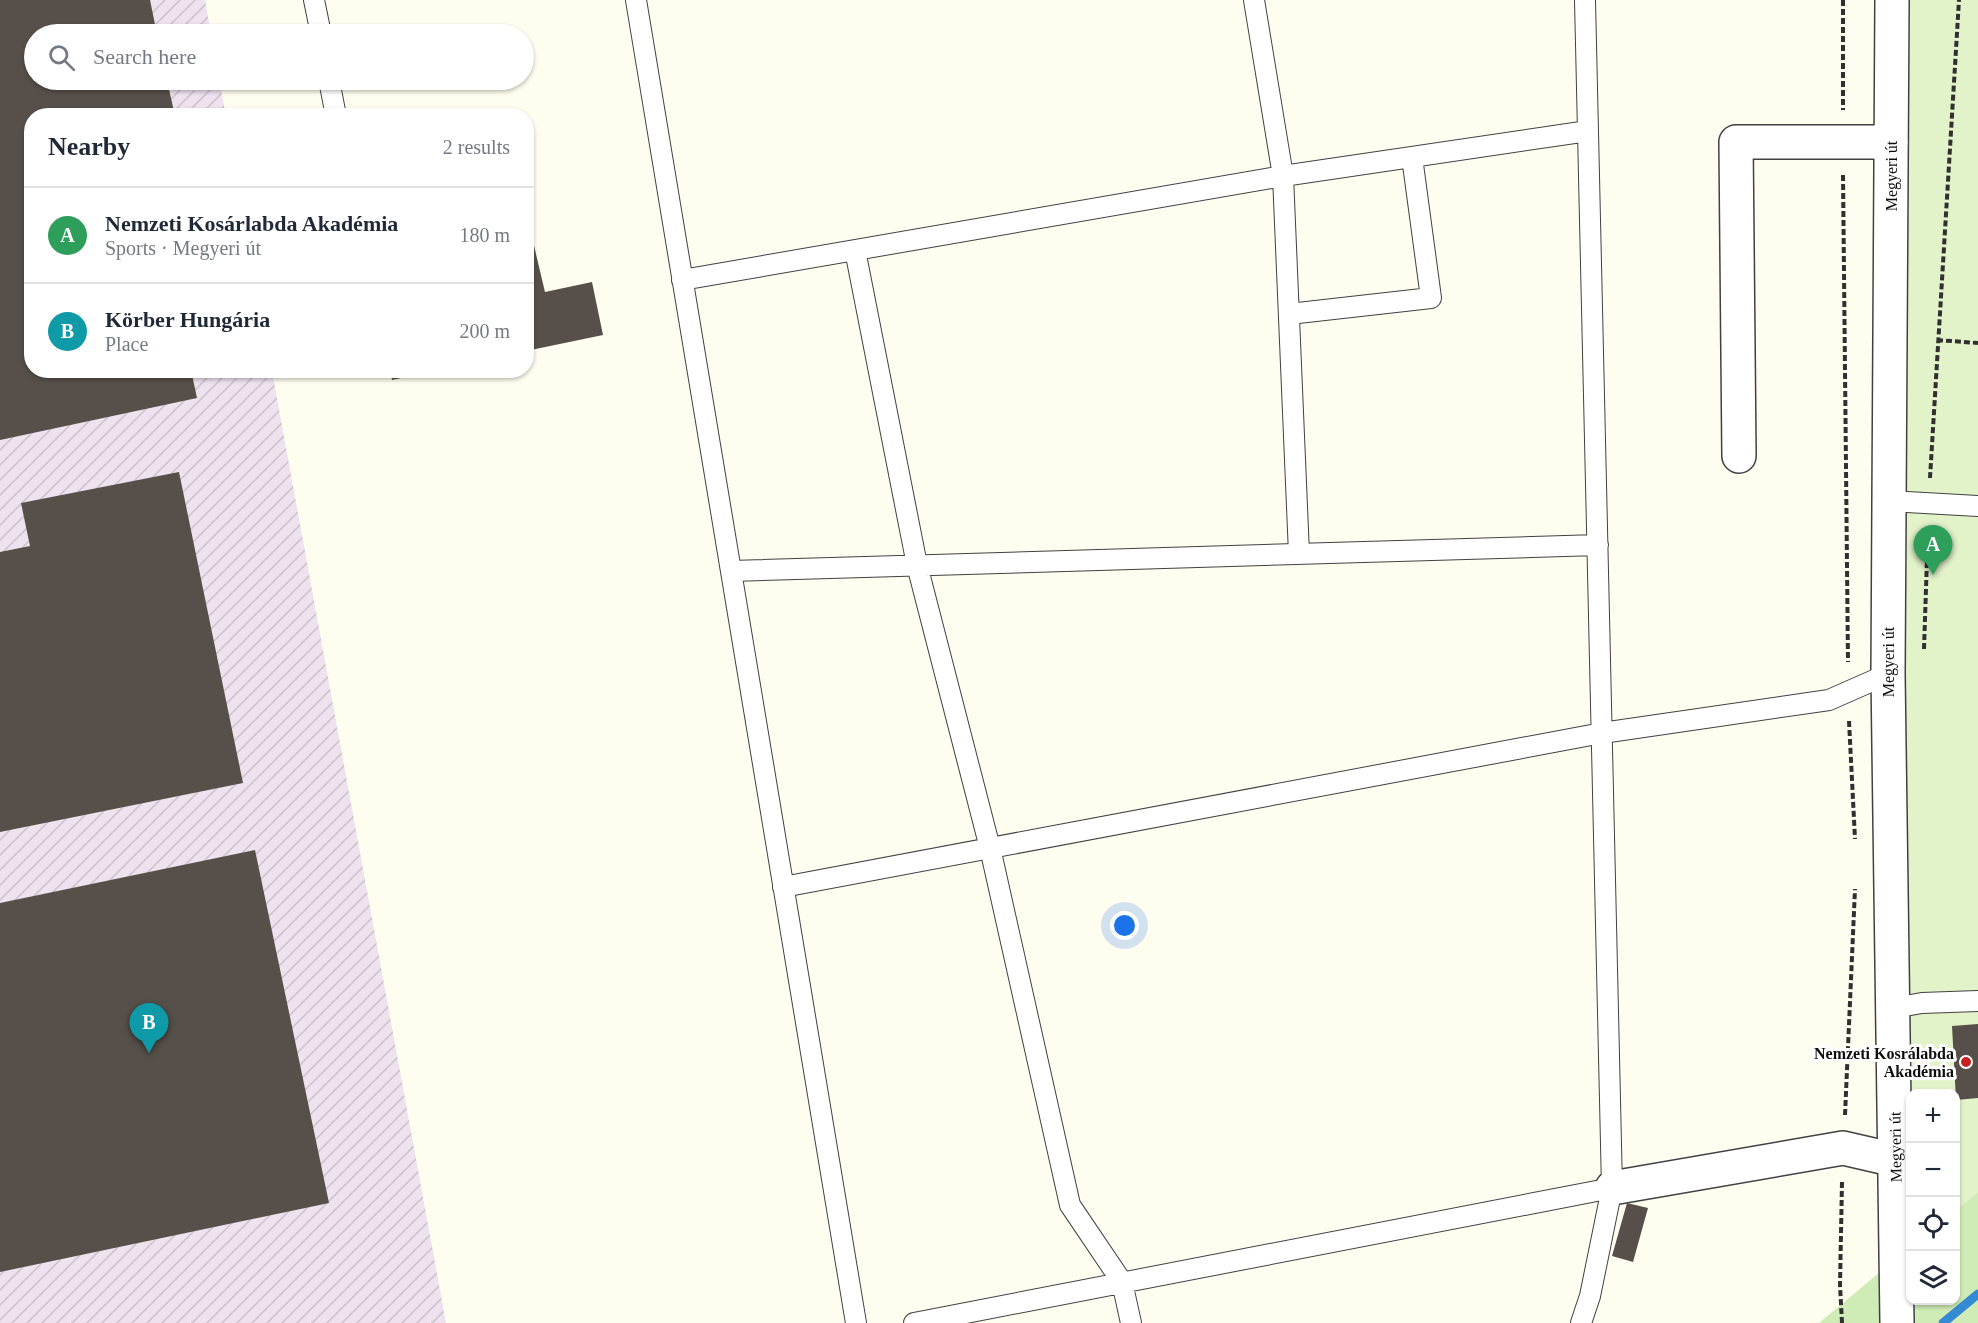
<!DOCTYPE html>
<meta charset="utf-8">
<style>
body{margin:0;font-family:Georgia,serif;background:#f6f6f7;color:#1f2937}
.controls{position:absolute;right:18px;bottom:18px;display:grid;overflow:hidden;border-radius:12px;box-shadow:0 2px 4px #0004}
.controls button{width:54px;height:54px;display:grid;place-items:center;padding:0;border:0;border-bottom:2px solid #e0e1e3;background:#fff;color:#1f2937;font:30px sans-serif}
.you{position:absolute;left:1125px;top:926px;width:21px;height:21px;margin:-15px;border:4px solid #fff;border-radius:50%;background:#1a73e8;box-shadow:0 0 0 9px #1a73e833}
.badge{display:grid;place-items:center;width:39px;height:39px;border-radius:50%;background:#c6211f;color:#fff;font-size:20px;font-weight:700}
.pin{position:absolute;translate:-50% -50px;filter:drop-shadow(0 2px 3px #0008)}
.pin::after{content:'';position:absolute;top:32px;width:21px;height:18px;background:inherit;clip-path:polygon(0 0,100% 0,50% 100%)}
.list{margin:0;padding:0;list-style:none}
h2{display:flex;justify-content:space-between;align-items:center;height:78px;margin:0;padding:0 24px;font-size:26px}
h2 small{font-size:20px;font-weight:400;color:#747a83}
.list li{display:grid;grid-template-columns:39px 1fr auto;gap:18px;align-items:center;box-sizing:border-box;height:96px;padding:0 24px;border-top:2px solid #e0e1e3}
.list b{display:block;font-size:22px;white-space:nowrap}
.list p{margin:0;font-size:20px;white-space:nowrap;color:#747a83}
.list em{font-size:20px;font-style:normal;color:#747a83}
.icon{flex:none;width:33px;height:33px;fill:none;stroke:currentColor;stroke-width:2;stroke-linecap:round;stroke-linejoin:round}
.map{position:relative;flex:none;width:1978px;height:1323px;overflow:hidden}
.search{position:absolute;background:#fff;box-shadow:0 2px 4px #0004;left:24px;top:24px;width:510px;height:66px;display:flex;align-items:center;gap:15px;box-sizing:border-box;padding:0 21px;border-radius:33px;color:#747a83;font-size:22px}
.panel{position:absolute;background:#fff;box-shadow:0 2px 4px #0004;left:24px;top:108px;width:510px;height:270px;border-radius:24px}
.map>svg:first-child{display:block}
.industrial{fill:url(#industrial-furrows)}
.grass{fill:#cfecb7}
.pitch{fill:#e2f2c9}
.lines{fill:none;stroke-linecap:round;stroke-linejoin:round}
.stream{stroke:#348bd4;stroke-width:9}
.building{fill:#57504a}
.service-casing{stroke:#414141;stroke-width:22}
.minor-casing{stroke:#414141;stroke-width:36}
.tertiary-casing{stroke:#414141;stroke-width:36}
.path{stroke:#303030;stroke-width:4;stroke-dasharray:6 3;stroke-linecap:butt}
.service{stroke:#fff;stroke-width:20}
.minor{stroke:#fff;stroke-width:33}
.tertiary{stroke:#fff;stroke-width:33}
.poi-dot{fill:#c6211f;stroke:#fff;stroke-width:2}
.labels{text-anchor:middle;stroke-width:6;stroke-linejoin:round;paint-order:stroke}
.street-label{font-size:16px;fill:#0e0e0e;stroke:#fff}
.poi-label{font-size:16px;font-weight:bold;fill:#0e0e0e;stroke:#fff;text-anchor:end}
</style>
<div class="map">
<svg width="1978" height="1323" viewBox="0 0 1978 1323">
<defs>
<pattern id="industrial-furrows" width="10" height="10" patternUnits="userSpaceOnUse" patternTransform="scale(1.5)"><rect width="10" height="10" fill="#ede2ed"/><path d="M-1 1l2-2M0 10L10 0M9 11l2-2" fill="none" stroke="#cac1ca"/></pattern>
</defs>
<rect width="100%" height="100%" fill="#fffdef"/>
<path class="industrial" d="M 0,0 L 205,0 L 211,34 L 34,34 L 34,80 L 219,80 L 226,115 L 32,116 L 32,370 L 272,371 L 446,1323 L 0,1323 Z"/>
<path class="grass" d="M 1978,1192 L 1978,1323 L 1819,1323 L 1910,1247 L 1910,1300 L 1956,1300 L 1956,1210 Z"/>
<path class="pitch" d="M 1892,0 L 1978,0 L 1978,1192 L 1956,1210 L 1956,1094 L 1910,1094 L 1910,1247 Z"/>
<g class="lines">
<path class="stream" d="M 1943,1323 L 1978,1294"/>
</g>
<path class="building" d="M 0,0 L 150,0 L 157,34 L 34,34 L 34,80 L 167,80 L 175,116 L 32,116 L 32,370 L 191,370 L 197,398 L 0,440 Z
M 526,212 L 545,292 L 592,282 L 603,335 L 526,351 Z
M 390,370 L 433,370 L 433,371 L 392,380 Z
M 179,472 L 243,783 L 0,832 L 0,552 L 30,546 L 21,503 Z
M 255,850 L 329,1203 L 0,1272 L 0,903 Z
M 1978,1024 L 1978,1098 L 1956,1100 L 1952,1026 Z
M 1627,1203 L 1648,1208 L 1633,1262 L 1612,1256 Z"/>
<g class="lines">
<g class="service-casing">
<path id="service" d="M 314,0 L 321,34
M 636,0 L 856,1323
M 1254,0 L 1283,176 L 1299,554
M 329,80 L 336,116
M 855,250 L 917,565 L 990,848 L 1070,1205 L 1122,1282 L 1131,1323
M 682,280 L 1283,176 L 1588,131
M 1289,314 L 1431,298 L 1412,157
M 1889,501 L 1978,506
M 731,571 L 1598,545
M 783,887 L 1602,733 L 1829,700 L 1888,674
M 1893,1008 L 1922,1003 L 1978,1001
M 914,1323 L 1612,1188 L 1585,0
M 1581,1323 L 1590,1296 L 1612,1188"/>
</g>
<g class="minor-casing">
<path id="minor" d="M 1739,456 L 1736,142 L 1891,142
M 1612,1188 L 1843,1148 L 1895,1160"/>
</g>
<g class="tertiary-casing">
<path id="tertiary" d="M 1892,0 L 1888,674 L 1897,1323"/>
</g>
<path class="path" d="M 1843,0 L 1843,110
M 1843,175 L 1848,662
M 1937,340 L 1978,343
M 1930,478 L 1959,0
M 1924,649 L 1928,528
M 1849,721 L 1855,839
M 1845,1115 L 1855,889
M 1842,1323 L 1840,1285 L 1842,1182"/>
<use href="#service" class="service"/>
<use href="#minor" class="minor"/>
<use href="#tertiary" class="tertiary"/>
</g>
<circle class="poi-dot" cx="1966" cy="1062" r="6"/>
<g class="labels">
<g class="street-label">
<text transform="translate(1891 176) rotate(-90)" y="6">Megyeri út</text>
<text transform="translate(1888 662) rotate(-90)" y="6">Megyeri út</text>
<text transform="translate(1895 1147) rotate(-91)" y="6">Megyeri út</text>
</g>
<g class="poi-label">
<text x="1954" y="1059">Nemzeti Kosrálabda<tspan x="1954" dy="18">Akadémia</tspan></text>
</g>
</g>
</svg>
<div class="controls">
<button>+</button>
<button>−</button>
<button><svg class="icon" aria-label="locate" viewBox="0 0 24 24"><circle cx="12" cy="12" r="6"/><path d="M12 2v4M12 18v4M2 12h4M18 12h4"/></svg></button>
<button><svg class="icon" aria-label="layers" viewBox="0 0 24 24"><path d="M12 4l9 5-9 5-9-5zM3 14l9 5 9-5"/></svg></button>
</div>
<div class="you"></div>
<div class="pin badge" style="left:1933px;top:575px;background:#2e9e5b">A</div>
<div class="pin badge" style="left:149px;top:1053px;background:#0f9aa8">B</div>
<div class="search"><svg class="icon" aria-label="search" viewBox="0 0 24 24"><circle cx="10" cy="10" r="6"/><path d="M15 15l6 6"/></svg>Search here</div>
<section class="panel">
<h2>Nearby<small>2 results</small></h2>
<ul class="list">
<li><span class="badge" style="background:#2e9e5b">A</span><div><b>Nemzeti Kosárlabda Akadémia</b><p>Sports · Megyeri út</p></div><em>180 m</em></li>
<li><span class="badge" style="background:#0f9aa8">B</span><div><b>Körber Hungária</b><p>Place</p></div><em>200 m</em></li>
</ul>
</section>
</div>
